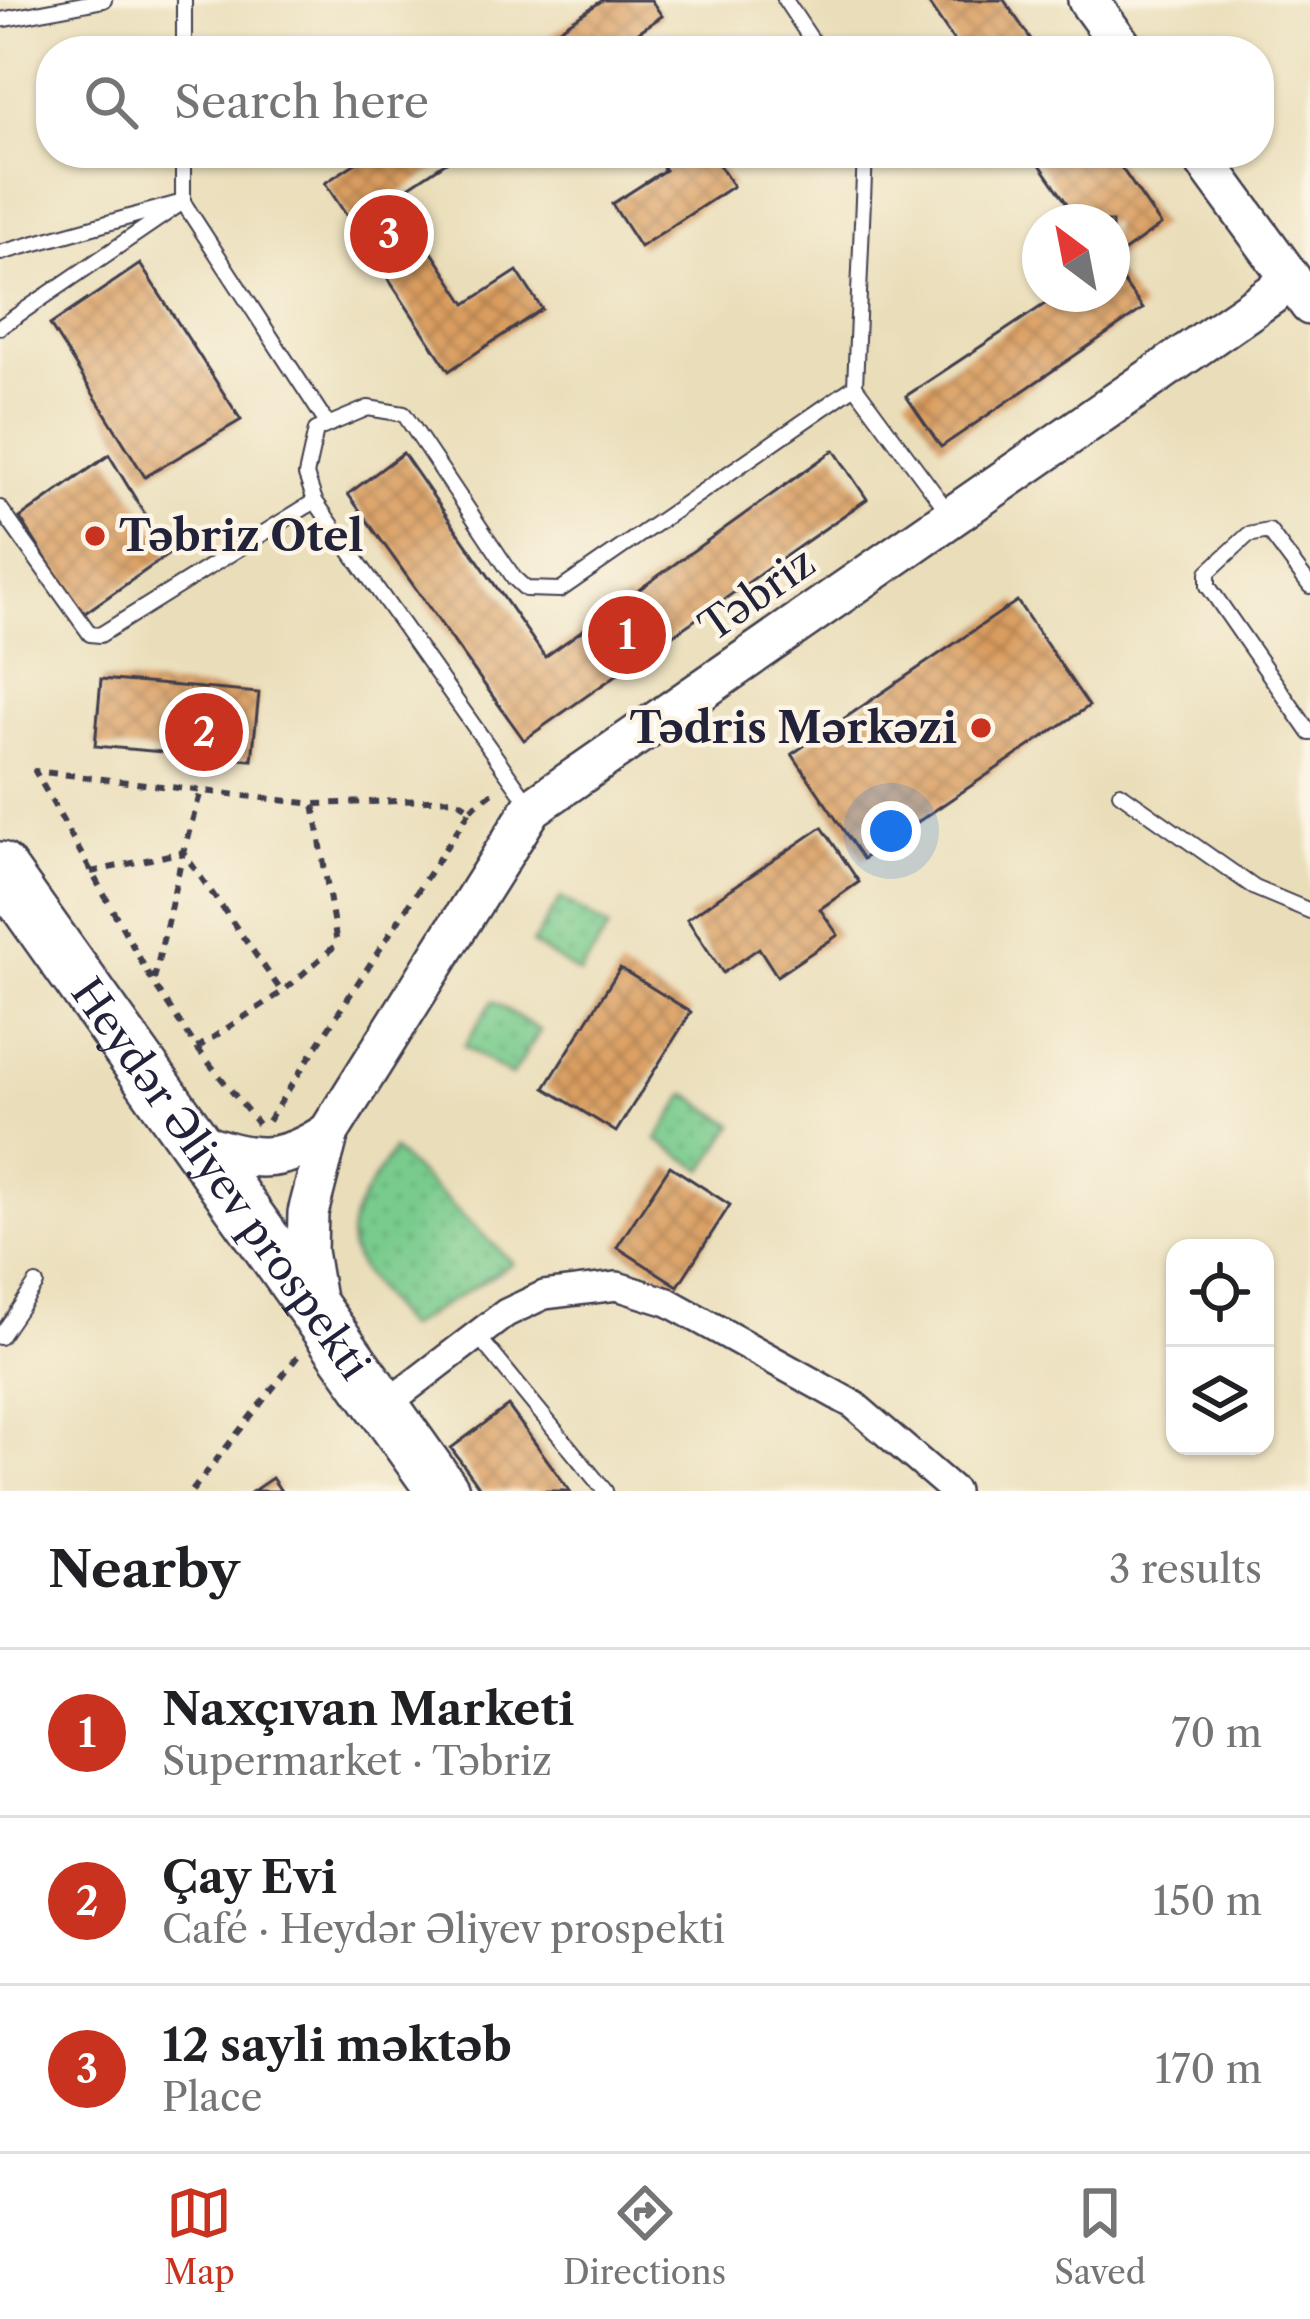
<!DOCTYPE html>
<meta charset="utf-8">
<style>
body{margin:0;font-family:"Libre Caslon Text",serif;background:#f6f6f6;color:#202124}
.controls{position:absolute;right:36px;bottom:36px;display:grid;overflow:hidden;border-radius:24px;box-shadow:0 3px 9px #0004}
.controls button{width:108px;height:108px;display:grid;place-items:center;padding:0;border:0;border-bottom:3px solid #e0e0e0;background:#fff;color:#202124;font:60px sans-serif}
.compass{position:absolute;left:1022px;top:204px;width:108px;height:108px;border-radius:50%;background:#fff;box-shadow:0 3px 9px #0004;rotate:328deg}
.you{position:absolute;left:891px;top:831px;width:42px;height:42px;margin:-30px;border:9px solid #fff;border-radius:50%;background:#1a73e8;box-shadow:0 0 0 18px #1a73e833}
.badge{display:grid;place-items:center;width:78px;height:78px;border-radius:50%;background:#c8321e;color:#fff;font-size:39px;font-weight:700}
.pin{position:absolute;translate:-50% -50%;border:6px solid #fff;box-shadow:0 3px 12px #0006}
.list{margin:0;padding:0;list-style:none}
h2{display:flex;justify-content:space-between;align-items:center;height:156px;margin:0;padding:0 48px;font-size:51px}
h2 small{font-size:39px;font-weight:400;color:#757577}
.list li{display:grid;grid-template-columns:78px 1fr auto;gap:36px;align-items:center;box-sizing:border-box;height:168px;padding:0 48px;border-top:3px solid #e0e0e0}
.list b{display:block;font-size:45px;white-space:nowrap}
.list p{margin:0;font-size:39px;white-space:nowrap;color:#757577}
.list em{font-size:39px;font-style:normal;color:#757577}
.icon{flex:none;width:66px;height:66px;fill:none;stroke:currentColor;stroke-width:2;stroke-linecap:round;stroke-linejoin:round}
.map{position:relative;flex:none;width:1310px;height:1491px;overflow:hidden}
.search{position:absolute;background:#fff;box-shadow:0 3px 9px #0004;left:36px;right:36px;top:36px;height:132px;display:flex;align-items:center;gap:30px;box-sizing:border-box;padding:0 42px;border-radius:48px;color:#757577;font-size:45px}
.sheet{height:660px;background:#fff}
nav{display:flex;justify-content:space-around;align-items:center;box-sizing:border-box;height:168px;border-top:3px solid #e0e0e0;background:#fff;font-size:33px;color:#757577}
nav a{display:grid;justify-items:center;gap:6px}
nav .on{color:#c8321e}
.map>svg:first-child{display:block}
.grass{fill:url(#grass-dots);stroke:#4e7664;stroke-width:3}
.building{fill:url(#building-cross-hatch)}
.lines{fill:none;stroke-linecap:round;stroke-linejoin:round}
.lane-casing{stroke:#403e4e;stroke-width:18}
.street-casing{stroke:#403e4e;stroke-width:32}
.secondary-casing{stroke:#403e4e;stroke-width:44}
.highway-casing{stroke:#403e4e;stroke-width:56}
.path{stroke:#403e4e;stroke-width:6;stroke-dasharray:9 9;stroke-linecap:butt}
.lane{stroke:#fff;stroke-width:14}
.street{stroke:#fff;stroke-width:27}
.secondary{stroke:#fff;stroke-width:39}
.highway{stroke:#fff;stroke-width:51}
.poi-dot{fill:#c8321e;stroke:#fcf5e5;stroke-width:4.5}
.labels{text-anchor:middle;stroke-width:9;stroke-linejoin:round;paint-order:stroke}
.poi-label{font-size:42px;font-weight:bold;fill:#22223b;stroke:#fcf5e5;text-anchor:start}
.street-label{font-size:42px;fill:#22223b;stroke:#fcf5e5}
</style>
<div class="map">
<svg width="1310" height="1491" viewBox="0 0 1310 1491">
<defs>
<pattern id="grass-dots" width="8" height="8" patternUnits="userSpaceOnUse" patternTransform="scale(3)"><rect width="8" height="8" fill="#79cb8d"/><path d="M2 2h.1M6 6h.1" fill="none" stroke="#68ae7b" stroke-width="1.8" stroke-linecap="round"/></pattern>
<pattern id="building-cross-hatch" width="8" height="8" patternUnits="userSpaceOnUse" patternTransform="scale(3)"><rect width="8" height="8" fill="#da9d5e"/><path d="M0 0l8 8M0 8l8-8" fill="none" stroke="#b0804f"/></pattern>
</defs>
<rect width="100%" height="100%" fill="#fcf5e5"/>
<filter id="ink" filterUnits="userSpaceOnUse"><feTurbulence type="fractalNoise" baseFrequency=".00833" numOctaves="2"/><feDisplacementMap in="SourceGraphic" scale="24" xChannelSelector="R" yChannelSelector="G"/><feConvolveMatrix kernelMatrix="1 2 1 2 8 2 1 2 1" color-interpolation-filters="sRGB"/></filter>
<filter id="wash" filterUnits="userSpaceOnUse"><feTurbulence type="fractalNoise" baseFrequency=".004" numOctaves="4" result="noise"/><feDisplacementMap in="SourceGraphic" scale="48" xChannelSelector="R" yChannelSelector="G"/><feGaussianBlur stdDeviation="2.7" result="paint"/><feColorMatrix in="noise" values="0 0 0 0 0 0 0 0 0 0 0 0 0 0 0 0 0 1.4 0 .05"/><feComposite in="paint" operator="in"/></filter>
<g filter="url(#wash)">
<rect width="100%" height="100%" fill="#eadeba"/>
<path class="grass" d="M 561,898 L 609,928 L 580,974 L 532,944 Z
M 493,1001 L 540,1031 L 511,1076 L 464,1046 Z
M 686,1094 L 734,1125 L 704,1170 L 657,1140 Z
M 393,1150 L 513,1263 L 406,1328 C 337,1242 331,1244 393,1150 Z"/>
<g id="blocks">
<path class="building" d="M 603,0 L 651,0 L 662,16 L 634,35 L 644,51 L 526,51 Z
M 926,0 L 1004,0 L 1039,51 L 961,51 Z
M 371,153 L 460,153 L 395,196 L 466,304 L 517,271 L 542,309 L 449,371 L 325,183 Z
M 654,153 L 711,153 L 733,186 L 640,247 L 612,204 L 665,170 Z
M 1032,153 L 1111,153 L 1161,225 L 1112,260 L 1112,222 L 1080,222 Z
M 140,264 L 241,420 L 145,477 L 50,325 Z
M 1112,267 L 1143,309 L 941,447 L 906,396 L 1060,294 L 1112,294 Z
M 834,450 L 867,499 L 524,740 L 348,494 L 403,453 L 545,657 Z
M 109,455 L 169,554 L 82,615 L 20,518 Z
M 1017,601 L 1089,706 L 863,859 L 792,754 Z
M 101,679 L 259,693 L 252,760 L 95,746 Z
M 822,827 L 859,882 L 820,909 L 838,935 L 777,976 L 759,948 L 723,973 L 687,919 Z
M 620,968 L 691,1012 L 616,1132 L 545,1088 Z
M 670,1166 L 730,1205 L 678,1286 L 617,1247 Z
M 508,1406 L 570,1491 L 482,1491 L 473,1478 L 451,1448 Z
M 272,1478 L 281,1491 L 253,1491 Z"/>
</g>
</g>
<g filter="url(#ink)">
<use href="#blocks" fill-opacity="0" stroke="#403e4e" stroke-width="3"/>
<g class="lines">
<g class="lane-casing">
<path id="lane" d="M 785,0 L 819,51
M 0,20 L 104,0
M 184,51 L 184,0
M 865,153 L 855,386 L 949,513
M 0,253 L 183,202 L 183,153
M 0,327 L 183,202 L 326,422
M 315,501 L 306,475 L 316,430 L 368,408 L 404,414 L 514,578 L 526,589 L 560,590 L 855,386
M 0,508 L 90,634 L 100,635 L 315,501 L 529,804
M 1310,586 L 1269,531 L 1248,535 L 1208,572 L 1208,586 L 1310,733
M 1120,793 L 1255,888 L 1310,911
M 477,1335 L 605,1491
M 0,1337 L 36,1284"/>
</g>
<g class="street-casing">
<path id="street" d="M 384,1406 L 506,1313 L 544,1295 L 617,1286 L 668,1302 L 854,1405 L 954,1491"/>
</g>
<g class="secondary-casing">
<path id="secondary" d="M 1088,0 L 1125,51
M 1199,153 L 1310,305
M 198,1142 C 251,1162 281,1165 329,1132
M 316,1306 L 307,1251 L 308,1213 L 329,1132 L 532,808 L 1291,281"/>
</g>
<g class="highway-casing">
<g id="highway">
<path id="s1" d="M 0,868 L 443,1491"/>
</g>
</g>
<path class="path" d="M 471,809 L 497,789
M 91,872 L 183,852 L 201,791
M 154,980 L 183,852 L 282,992
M 197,1048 L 258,1124
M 268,1121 L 471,809 L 455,799 L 314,804 L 35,771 L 154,984 L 197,1048 L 282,992 L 337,944 L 314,804
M 192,1491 L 298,1356"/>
<use href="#lane" class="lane"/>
<use href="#street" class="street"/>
<use href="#secondary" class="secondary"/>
<use href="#highway" class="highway"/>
</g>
</g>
<g class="poi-dot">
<circle cx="95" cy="536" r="12"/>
<circle cx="981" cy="728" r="12"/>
</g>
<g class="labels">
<g class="poi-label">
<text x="119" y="551">Təbriz Otel</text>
<text x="957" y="743" text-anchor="end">Tədris Mərkəzi</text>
</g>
<g class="street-label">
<text transform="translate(757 594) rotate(-35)" y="15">Təbriz</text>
<text dy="15" stroke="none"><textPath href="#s1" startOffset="381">Heydər Əliyev prospekti</textPath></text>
</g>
</g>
</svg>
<div class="controls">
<button><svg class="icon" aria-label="locate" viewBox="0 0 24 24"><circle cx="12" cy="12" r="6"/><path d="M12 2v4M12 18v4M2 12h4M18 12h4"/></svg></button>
<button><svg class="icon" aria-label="layers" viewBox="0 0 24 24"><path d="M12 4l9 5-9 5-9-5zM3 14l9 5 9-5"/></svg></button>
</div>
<svg class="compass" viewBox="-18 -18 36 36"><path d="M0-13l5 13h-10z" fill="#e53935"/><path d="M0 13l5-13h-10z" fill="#757577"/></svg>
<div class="you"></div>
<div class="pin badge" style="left:627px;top:635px">1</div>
<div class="pin badge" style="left:204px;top:732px">2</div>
<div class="pin badge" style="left:389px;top:234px">3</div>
<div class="search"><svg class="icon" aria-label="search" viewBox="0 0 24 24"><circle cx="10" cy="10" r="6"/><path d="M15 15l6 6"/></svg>Search here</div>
</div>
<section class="sheet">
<h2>Nearby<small>3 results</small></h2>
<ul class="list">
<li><span class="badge">1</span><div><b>Naxçıvan Marketi</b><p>Supermarket · Təbriz</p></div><em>70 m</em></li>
<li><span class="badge">2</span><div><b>Çay Evi</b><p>Café · Heydər Əliyev prospekti</p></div><em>150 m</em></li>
<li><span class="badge">3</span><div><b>12 sayli məktəb</b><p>Place</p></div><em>170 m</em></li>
</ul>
</section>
<nav>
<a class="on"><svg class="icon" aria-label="map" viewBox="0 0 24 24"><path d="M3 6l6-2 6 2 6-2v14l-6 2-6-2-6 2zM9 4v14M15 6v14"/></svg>Map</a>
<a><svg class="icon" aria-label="directions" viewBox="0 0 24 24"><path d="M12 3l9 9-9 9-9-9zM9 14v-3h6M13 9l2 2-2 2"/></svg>Directions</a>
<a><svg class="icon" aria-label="saved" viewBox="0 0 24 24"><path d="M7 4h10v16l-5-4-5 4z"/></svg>Saved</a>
</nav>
